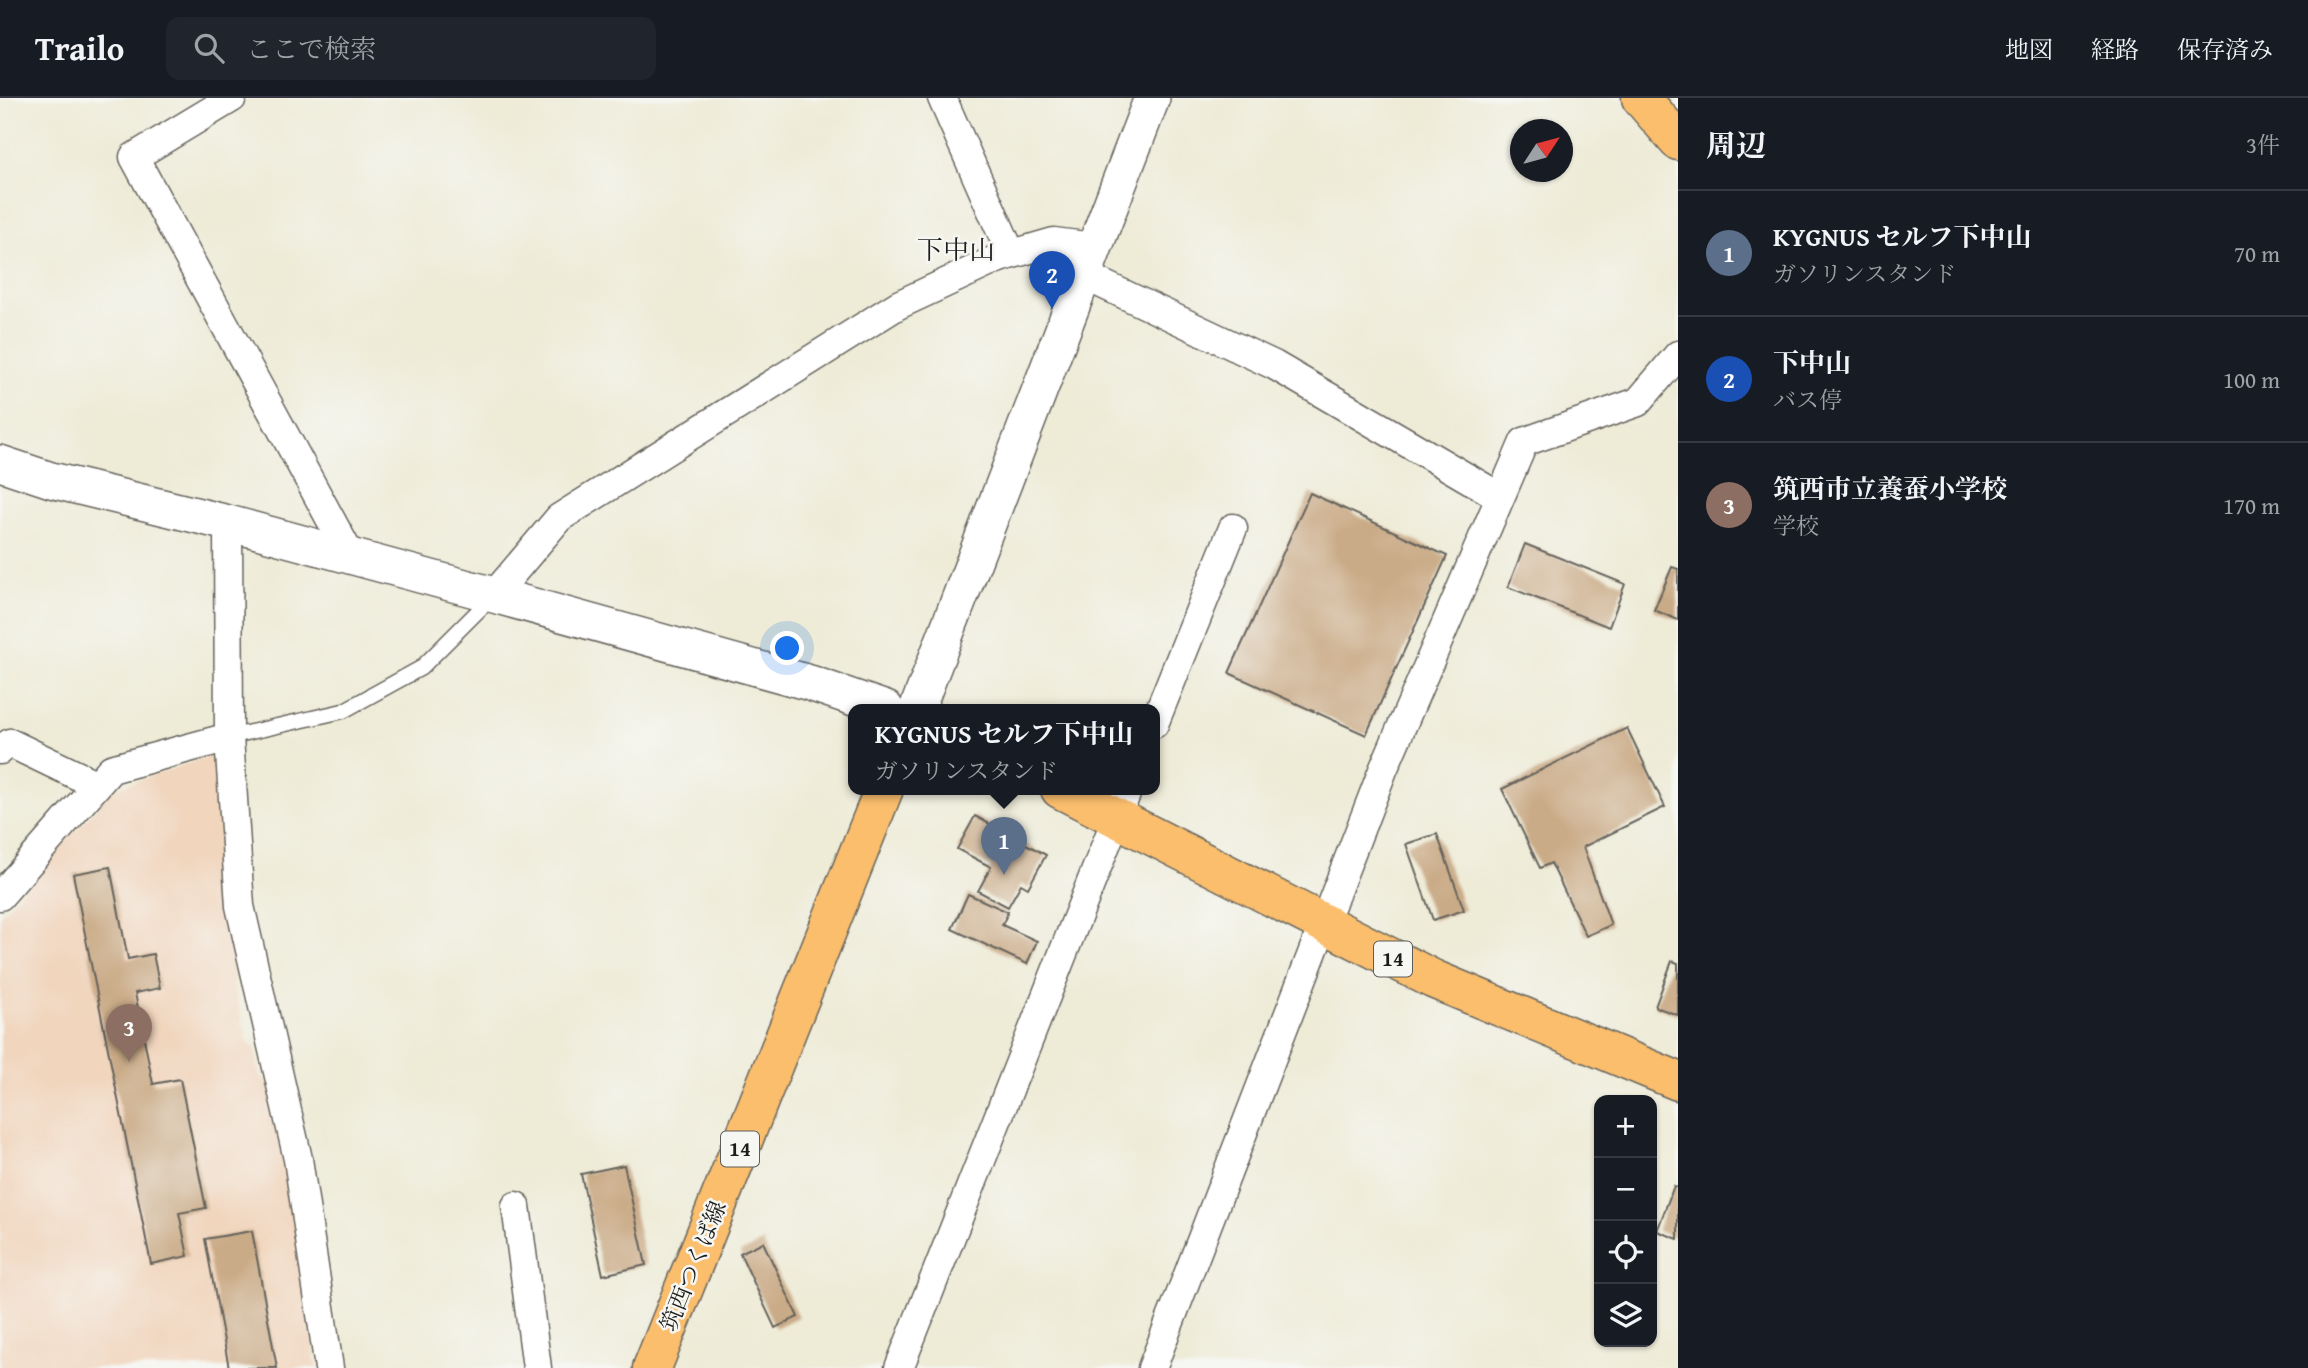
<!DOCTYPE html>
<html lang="ja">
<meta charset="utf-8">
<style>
body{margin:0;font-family:"Gentium Book Plus","Noto Serif JP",serif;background:#20242c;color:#f1f3f6}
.controls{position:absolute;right:21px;bottom:21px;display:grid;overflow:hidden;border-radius:14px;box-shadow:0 2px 5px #0004}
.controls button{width:63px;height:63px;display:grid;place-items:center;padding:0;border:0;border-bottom:2px solid #363941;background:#171b24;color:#f1f3f6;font:35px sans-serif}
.compass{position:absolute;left:1510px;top:21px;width:63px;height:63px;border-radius:50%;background:#171b24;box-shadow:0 2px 5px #0004;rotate:54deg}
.you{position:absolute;left:788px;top:551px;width:24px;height:24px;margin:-18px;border:5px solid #fff;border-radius:50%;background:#1a73e8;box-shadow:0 0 0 10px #1a73e833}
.badge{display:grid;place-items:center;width:46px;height:46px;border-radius:50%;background:#c8321e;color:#fff;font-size:23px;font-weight:700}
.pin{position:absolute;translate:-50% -58px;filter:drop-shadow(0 2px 4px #0008)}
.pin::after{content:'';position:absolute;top:37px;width:24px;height:21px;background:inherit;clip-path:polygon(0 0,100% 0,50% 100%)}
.popup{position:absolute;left:848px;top:606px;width:312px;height:91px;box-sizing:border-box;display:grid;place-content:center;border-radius:14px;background:#171b24;filter:drop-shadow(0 2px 5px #0005);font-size:23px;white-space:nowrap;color:#9ea1a6}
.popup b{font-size:26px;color:#f1f3f6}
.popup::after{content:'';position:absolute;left:50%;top:100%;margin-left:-14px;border:14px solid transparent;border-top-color:#171b24}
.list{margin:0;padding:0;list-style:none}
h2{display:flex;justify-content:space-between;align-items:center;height:91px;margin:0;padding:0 28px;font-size:30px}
h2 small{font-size:23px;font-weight:400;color:#9ea1a6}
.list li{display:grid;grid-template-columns:46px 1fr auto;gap:21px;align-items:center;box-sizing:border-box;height:126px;padding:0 28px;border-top:2px solid #363941}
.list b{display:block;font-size:26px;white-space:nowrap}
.list p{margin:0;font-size:23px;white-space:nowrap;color:#9ea1a6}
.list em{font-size:23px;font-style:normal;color:#9ea1a6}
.icon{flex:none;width:38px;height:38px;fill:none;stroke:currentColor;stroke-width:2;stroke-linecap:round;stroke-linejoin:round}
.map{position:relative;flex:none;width:1678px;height:1270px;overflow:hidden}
header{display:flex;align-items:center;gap:42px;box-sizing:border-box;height:98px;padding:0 35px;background:#171b24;border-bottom:2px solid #363941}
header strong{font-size:33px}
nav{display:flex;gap:38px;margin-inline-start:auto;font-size:24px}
.search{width:490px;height:63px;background:#20242c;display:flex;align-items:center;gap:18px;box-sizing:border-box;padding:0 24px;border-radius:14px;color:#9ea1a6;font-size:26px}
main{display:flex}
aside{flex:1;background:#171b24}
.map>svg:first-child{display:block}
.built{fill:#f1d5bd}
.building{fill:#caab87}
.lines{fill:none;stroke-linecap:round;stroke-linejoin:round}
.service-casing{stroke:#66645d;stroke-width:17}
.minor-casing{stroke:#66645d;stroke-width:31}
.tertiary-casing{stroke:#66645d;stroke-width:38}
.primary-casing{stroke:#66645d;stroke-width:41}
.service{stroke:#fff;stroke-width:14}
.minor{stroke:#fff;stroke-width:28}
.tertiary{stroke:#fff;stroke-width:35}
.primary{stroke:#fabe6d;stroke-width:38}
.labels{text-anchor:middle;stroke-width:5;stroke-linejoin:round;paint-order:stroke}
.shield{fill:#f6f6f2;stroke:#5d5d5c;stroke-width:2}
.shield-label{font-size:21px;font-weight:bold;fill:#1c1c1c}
.street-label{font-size:23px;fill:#1c1c1c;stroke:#f6f6f2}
.quarter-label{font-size:26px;fill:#1c1c1c;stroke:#f6f6f2}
</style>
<header>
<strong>Trailo</strong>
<div class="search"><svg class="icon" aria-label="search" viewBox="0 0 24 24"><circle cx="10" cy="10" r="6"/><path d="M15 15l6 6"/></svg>ここで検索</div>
<nav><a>地図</a><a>経路</a><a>保存済み</a></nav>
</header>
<main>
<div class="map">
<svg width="1678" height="1270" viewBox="0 0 1678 1270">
<rect width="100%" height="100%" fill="#f6f6f2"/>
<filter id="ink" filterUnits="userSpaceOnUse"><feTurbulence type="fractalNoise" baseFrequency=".0143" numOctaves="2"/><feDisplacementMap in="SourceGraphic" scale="14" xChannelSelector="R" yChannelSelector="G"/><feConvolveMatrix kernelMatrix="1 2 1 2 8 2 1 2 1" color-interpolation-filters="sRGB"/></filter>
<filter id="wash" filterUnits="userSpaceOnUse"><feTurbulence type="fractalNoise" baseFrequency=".00686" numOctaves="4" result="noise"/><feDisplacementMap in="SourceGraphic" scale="28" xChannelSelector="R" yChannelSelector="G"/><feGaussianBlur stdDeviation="1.57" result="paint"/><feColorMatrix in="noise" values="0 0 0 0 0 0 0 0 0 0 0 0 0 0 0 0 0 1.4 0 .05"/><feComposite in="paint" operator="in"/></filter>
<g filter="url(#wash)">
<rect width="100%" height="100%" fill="#eeebd7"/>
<path class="built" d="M 213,657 L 229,834 L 240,871 L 233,887 L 249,946 L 255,950 L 260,979 L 268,983 L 287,1065 L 316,1270 L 0,1270 L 0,817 L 113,691 Z"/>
<g id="blocks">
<path class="building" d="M 1310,395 L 1447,458 L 1366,637 L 1229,575 Z
M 1525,446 L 1625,486 L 1609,529 L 1508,489 Z
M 1672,469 L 1678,471 L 1678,522 L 1654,512 Z
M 1627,630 L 1665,709 L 1583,749 L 1611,827 L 1586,838 L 1551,765 L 1540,770 L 1502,691 Z
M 975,718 L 1046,757 L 1028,790 L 1021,786 L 1008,809 L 978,793 L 991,769 L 957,751 Z
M 1437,736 L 1464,812 L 1433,822 L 1406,746 Z
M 110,769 L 128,861 L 153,856 L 160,890 L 135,895 L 153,986 L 180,981 L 206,1110 L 179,1115 L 188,1158 L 151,1166 L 73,776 Z
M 968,796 L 1008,814 L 1002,827 L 1037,843 L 1027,866 L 952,831 Z
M 1672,863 L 1678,865 L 1678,917 L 1655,909 Z
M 624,1067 L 646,1167 L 603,1177 L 581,1076 Z
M 1674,1088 L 1678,1090 L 1678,1141 L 1657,1133 Z
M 252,1133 L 277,1270 L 229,1270 L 205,1141 Z
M 763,1144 L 798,1219 L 775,1230 L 740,1155 Z"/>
</g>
</g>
<g filter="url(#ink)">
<use href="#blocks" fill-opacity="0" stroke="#66645d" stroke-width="2"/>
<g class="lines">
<g class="service-casing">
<path id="service" d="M 229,639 L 343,613 L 421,570 L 493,498"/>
</g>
<g class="minor-casing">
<path id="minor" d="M 232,0 L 134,59 L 351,459
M 942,0 L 1011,156
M 1083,177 L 1274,267 L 1500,399
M 228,425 L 229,639 L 240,808 L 298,1061 L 329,1270
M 494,497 L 559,420 L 898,207 L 999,160 L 1054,144 L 1093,149
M 1154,626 L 1233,430
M 0,652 L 10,645 L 97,687
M 0,798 L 111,671 L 229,639
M 516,1108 L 537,1270
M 899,1270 L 1128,691
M 1152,1270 L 1383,672 L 1524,344 L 1638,304 L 1678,257"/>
</g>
<g class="tertiary-casing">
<path id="tertiary" d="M 0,365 L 51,382 L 228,425 L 494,497 L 810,585 L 886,611
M 917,611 L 1152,0"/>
</g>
<g class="primary-casing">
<path id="primary" d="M 1641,0 L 1678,43
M 1060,691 L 1433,881 L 1678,983
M 652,1270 L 884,691"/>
</g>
<use href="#service" class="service"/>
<use href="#minor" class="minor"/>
<use href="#tertiary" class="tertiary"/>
<use href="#primary" class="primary"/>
</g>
</g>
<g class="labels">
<g class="shield">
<rect x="1374" y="843.5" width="38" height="35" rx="5"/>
<rect x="721" y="1033.5" width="38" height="35" rx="5"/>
</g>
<g class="shield-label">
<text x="1393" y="868">14</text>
<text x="740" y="1058">14</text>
</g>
<g class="street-label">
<text transform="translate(693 1168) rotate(-68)" y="8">筑西つくば線</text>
</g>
<g class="quarter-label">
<text x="956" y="161">下中山</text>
</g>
</g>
</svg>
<div class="controls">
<button>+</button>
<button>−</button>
<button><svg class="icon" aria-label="locate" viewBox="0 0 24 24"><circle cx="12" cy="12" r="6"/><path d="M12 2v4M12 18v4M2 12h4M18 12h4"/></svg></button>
<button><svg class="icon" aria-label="layers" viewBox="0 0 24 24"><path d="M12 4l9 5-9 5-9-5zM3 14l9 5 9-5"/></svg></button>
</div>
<svg class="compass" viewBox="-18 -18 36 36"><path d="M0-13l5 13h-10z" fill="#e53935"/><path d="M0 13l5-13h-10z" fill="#9ea1a6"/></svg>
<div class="you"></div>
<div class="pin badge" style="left:1004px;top:777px;background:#5c6f8a">1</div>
<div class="popup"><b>KYGNUS セルフ下中山</b>ガソリンスタンド</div>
<div class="pin badge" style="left:1052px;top:211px;background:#1a4fb4">2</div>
<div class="pin badge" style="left:129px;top:964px;background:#8d6e63">3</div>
</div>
<aside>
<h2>周辺<small>3件</small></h2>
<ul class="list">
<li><span class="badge" style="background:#5c6f8a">1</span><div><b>KYGNUS セルフ下中山</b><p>ガソリンスタンド</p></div><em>70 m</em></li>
<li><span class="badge" style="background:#1a4fb4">2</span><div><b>下中山</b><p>バス停</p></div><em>100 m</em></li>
<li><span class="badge" style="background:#8d6e63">3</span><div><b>筑西市立養蚕小学校</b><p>学校</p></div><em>170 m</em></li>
</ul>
</aside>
</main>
